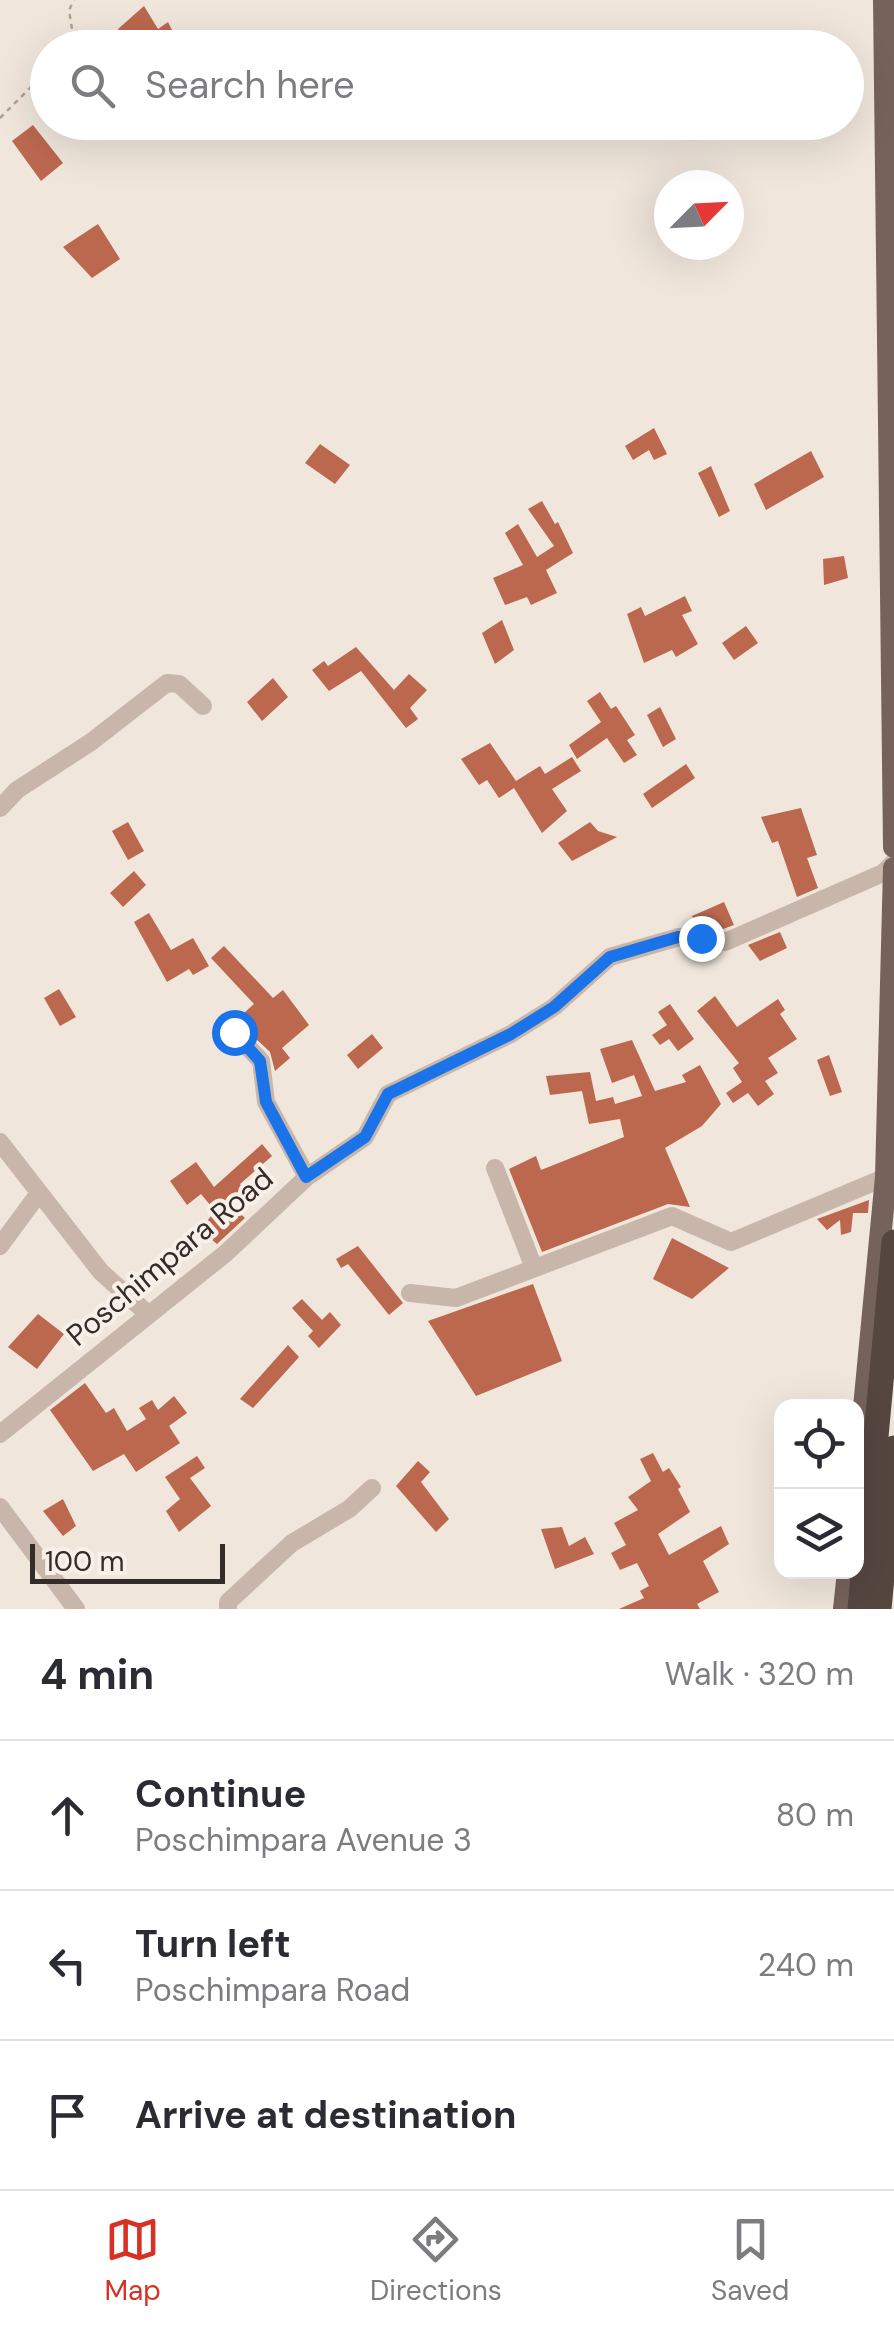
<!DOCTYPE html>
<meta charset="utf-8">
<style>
body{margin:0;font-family:"DM Sans",sans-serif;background:#f2f2f3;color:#2b2b33}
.controls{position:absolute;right:30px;bottom:30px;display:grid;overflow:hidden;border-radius:20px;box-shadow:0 10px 40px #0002}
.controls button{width:90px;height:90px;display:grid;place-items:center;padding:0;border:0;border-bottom:2px solid #e1e1e2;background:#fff;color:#2b2b33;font:50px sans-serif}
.compass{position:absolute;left:654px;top:170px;width:90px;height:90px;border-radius:50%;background:#fff;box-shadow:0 10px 40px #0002;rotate:66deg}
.scale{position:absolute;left:30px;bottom:25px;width:195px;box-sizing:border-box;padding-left:10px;border:5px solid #342c28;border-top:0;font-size:28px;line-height:35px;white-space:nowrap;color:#342c28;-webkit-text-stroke:8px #f8f0e8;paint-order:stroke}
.stop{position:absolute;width:30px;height:30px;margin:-22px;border:8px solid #1a73e8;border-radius:50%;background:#fff}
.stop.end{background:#1a73e8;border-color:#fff;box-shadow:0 2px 10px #0008}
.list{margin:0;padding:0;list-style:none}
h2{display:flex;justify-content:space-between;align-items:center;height:130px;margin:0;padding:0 40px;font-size:42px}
h2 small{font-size:32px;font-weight:400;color:#7c7c81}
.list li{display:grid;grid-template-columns:65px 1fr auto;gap:30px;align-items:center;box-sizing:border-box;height:150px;padding:0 40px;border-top:2px solid #e1e1e2}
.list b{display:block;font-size:38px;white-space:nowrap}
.list p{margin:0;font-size:32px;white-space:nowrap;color:#7c7c81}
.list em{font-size:32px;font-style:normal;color:#7c7c81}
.icon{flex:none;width:55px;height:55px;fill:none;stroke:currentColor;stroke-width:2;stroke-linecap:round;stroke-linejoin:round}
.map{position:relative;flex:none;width:894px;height:1609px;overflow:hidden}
.search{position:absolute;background:#fff;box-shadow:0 10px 40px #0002;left:30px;right:30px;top:30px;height:110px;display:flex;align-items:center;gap:25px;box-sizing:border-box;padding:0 35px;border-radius:55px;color:#7c7c81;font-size:38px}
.sheet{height:580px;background:#fff}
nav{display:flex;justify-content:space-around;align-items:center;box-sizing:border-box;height:140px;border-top:2px solid #e1e1e2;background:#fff;font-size:28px;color:#7c7c81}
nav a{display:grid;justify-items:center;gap:5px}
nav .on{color:#d93025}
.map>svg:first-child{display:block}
.building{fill:#bb684f}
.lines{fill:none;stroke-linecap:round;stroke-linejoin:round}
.path{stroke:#b2a194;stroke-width:2.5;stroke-dasharray:5 5;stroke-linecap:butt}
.minor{stroke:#c7b6a9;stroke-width:18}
.major{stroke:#75635b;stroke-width:22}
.highway{stroke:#554640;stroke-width:25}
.route{stroke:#1a73e8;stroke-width:12}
.labels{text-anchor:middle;stroke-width:8;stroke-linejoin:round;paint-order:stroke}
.street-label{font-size:30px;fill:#342c28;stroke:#f8f0e8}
</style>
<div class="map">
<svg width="894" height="1609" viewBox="0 0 894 1609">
<rect width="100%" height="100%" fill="#f0e6dc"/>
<path class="building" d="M 144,6 L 158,29 L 168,22 L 173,32 L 167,36 L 174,48 L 131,48 L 118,29 Z
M 33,125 L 63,163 L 41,181 L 12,141 Z
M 98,224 L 120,259 L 92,278 L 63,247 Z
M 654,428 L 667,454 L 654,460 L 649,450 L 633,460 L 625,446 Z
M 320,444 L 350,465 L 335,484 L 305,463 Z
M 811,451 L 824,477 L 766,510 L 754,484 Z
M 711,466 L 730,511 L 719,517 L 698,473 Z
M 542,501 L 555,524 L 558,522 L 573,553 L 546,570 L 557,593 L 531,605 L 527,597 L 505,605 L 493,578 L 523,565 L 505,533 L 518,524 L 537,557 L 554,546 L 528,509 Z
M 844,556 L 848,578 L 824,585 L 823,559 Z
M 685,596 L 692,611 L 682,615 L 698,644 L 676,657 L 672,650 L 644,663 L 627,614 L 641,607 L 645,616 Z
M 502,620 L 514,650 L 495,664 L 482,633 Z
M 746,626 L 758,643 L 734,660 L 722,643 Z
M 356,647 L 394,690 L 409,674 L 427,690 L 410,708 L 418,719 L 406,728 L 361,671 L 329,691 L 312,670 L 324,661 L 328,666 Z
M 273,678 L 288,697 L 262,721 L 247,702 Z
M 600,692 L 611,709 L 616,706 L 635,735 L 627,740 L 637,755 L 624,763 L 607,738 L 577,759 L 569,745 L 601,722 L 587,701 Z
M 660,707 L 676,739 L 663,747 L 647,715 Z
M 490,743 L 516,781 L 540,766 L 545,774 L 572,757 L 581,771 L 552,789 L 567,811 L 542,833 L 514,788 L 499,798 L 487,780 L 479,785 L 461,759 Z
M 686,764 L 695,778 L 652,808 L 643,794 Z
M 801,808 L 817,855 L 807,858 L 818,888 L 797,897 L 778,841 L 772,843 L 761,817 Z
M 128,822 L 144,851 L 128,860 L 112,831 Z
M 590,822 L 598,831 L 617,837 L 572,861 L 558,843 Z
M 134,871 L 146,885 L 123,907 L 110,893 Z
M 724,902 L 734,925 L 723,929 L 697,926 L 692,916 Z
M 149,913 L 171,950 L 193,938 L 209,966 L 193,975 L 189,969 L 167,982 L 134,922 Z
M 780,932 L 787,948 L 760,961 L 748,945 Z
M 224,946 L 273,998 L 283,990 L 309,1025 L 282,1048 L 290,1058 L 275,1071 L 270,1052 L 236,1020 L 254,1004 L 211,958 Z
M 59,989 L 76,1017 L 60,1026 L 44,998 Z
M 715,996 L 737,1027 L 778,999 L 785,1010 L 780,1014 L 797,1039 L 768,1058 L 778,1073 L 765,1081 L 774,1094 L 758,1106 L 748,1093 L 733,1103 L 726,1093 L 742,1082 L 733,1068 L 739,1063 L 697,1011 Z
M 670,1004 L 694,1039 L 678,1051 L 669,1039 L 660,1045 L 652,1035 L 667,1025 L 658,1012 Z
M 372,1034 L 383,1048 L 358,1069 L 347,1055 Z
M 632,1040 L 655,1091 L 686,1082 L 682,1075 L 700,1065 L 721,1104 L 702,1126 L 665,1148 L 690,1207 L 668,1204 L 542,1252 L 509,1169 L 536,1156 L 541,1170 L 624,1137 L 620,1119 L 589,1124 L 582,1091 L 550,1095 L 546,1076 L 590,1072 L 596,1101 L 613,1097 L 615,1104 L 642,1096 L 634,1075 L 612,1083 L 600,1049 Z
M 829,1055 L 842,1092 L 830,1096 L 817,1060 Z
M 262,1144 L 272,1156 L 240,1184 L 243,1188 L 228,1202 L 245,1218 L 217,1244 L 200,1230 L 215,1211 L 201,1194 L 187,1205 L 170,1181 L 196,1162 L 214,1187 Z
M 869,1200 L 868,1213 L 853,1213 L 851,1232 L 841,1235 L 840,1220 L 827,1230 L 817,1219 Z
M 672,1238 L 729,1268 L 692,1299 L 653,1279 Z
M 358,1246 L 403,1303 L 389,1315 L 348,1264 L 341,1268 L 336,1259 Z
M 533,1284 L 562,1361 L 476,1396 L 428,1321 Z
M 302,1299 L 322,1320 L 330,1312 L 341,1325 L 319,1348 L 308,1336 L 313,1331 L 292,1308 Z
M 38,1314 L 64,1334 L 37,1369 L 8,1347 Z
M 288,1345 L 299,1357 L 253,1408 L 240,1399 Z
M 85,1383 L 106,1413 L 114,1408 L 127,1431 L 146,1419 L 139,1408 L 152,1400 L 158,1410 L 174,1396 L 187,1413 L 169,1426 L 180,1443 L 136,1472 L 124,1454 L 93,1471 L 50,1410 Z
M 653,1453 L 663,1472 L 669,1468 L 681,1487 L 678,1489 L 690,1512 L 658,1534 L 669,1555 L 721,1526 L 729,1544 L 703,1561 L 719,1592 L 697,1604 L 700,1609 L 619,1609 L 644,1598 L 640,1591 L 649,1586 L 637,1563 L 620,1570 L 611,1553 L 626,1545 L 614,1523 L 638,1510 L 628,1497 L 651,1481 L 640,1459 Z
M 197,1456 L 205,1468 L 190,1478 L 211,1506 L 179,1532 L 166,1511 L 180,1499 L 165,1477 Z
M 418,1461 L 430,1472 L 421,1482 L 449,1519 L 436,1532 L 396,1486 Z
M 63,1499 L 76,1526 L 63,1536 L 43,1511 Z
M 562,1527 L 569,1546 L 585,1537 L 594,1554 L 555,1569 L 541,1529 Z"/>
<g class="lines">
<path class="path" d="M 71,48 L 74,42 L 69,10 L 74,0
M 0,118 L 48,70"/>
<path class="minor" d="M 0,808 L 17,790 L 91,742 L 167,683 L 179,684 L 203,706
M 234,1032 L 261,1061 L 266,1102 L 307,1177
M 0,1142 L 101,1272 L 148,1314
M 495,1168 L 534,1268
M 0,1246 L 39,1193
M 410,1293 L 456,1298 L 672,1216 L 731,1242 L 886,1177
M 0,1434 L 226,1253 L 307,1177 L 365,1137 L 388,1094 L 511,1034 L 554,1007 L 610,957 L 679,937 L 725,942 L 883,873 L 894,862
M 0,1507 L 76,1609
M 228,1609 L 228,1602 L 292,1543 L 349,1509 L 372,1488"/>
<path class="major" d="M 884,0 L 894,847
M 856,1491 L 886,1177 L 894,868
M 844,1609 L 848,1572"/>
<path class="highway" d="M 860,1609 L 894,1242
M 879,1609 L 894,1448"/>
</g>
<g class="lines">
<path class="route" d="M 234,1032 L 260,1061 L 266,1102 L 306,1177 L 365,1137 L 388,1094 L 511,1034 L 554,1007 L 610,957 L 678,937 L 701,938"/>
</g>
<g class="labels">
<g class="street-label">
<text transform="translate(170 1257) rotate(-40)" y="10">Poschimpara Road</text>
</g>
</g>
</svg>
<div class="controls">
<button><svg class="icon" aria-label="locate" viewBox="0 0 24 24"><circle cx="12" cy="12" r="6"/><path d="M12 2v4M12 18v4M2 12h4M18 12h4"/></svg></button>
<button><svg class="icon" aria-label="layers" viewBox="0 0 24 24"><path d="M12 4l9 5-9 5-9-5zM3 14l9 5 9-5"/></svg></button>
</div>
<svg class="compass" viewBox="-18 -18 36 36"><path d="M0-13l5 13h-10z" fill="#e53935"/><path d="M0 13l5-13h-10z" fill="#7c7c81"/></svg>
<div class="scale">100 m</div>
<div class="stop" style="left:234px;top:1032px"></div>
<div class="stop end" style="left:701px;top:938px"></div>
<div class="search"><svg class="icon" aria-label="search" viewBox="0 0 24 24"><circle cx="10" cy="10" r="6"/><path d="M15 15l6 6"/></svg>Search here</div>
</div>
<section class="sheet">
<h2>4 min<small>Walk · 320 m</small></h2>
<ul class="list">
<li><svg class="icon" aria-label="ahead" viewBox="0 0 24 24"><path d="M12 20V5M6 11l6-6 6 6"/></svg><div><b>Continue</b><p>Poschimpara Avenue 3</p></div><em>80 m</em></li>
<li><svg class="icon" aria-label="left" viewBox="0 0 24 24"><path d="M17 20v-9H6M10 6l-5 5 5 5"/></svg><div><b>Turn left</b><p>Poschimpara Road</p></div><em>240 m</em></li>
<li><svg class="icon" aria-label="arrive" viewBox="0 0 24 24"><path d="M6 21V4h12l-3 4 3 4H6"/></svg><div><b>Arrive at destination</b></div></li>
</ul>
</section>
<nav>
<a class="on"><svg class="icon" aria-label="map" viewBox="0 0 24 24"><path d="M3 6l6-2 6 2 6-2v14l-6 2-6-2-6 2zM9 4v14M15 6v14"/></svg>Map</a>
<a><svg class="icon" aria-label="directions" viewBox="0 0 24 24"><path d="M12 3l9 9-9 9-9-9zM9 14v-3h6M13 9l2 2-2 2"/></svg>Directions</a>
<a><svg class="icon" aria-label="saved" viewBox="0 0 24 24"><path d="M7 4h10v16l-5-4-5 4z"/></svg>Saved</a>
</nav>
